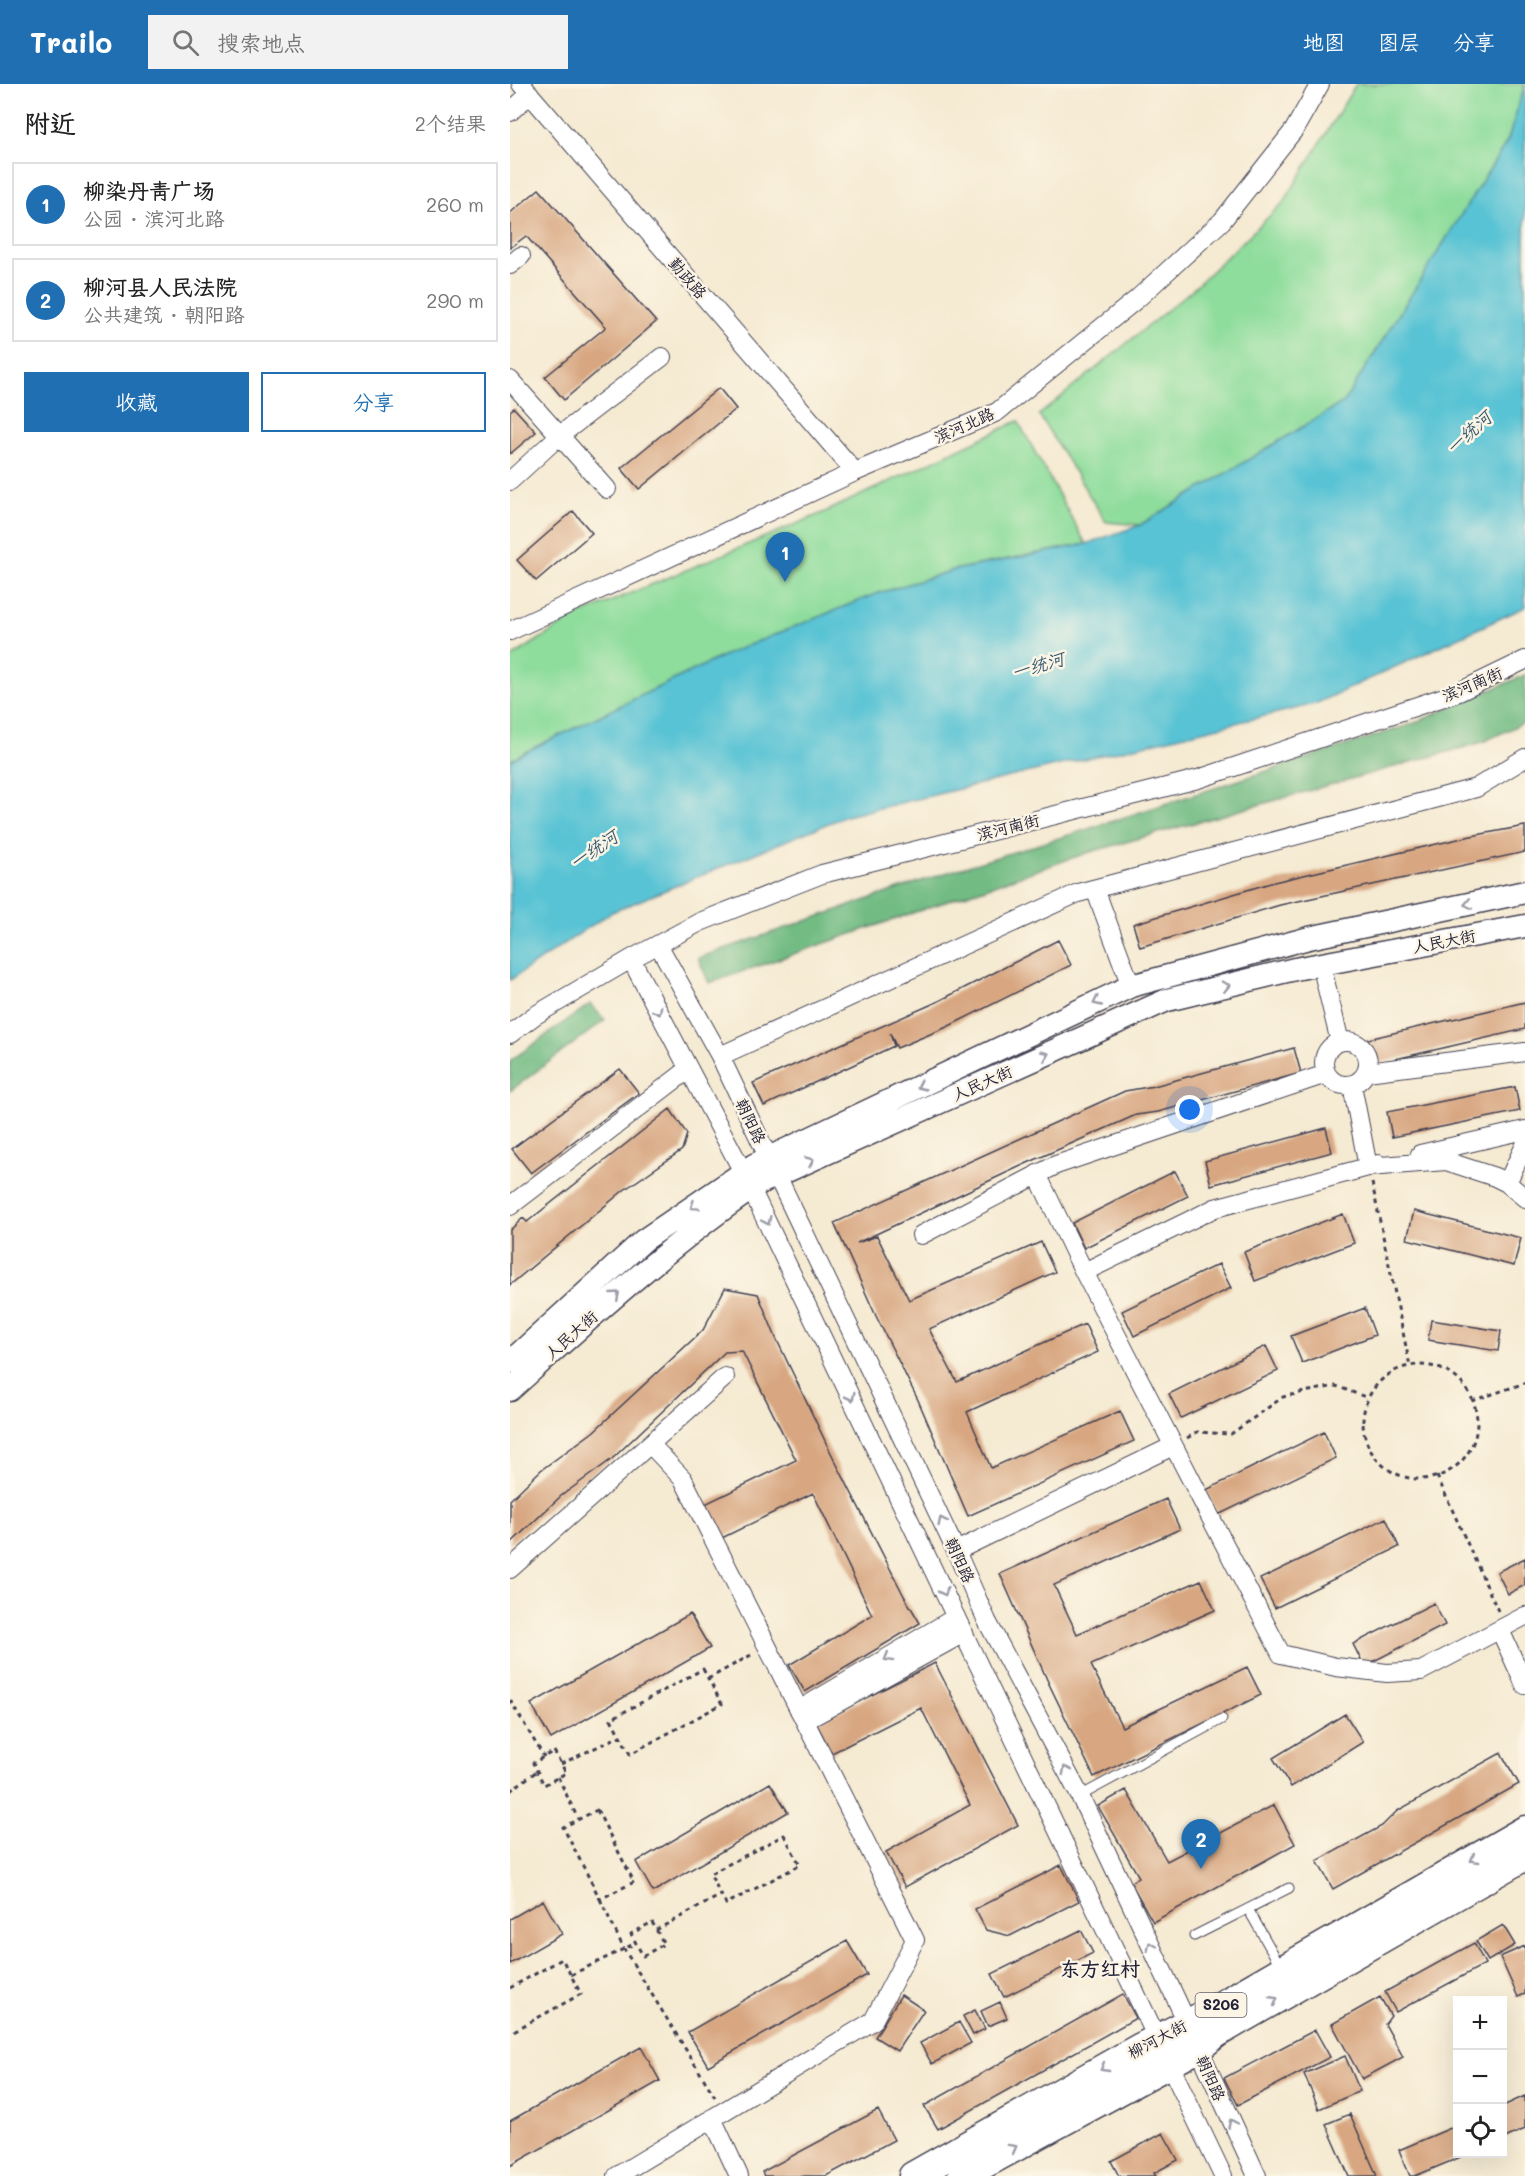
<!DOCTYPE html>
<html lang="zh">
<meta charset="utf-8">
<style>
body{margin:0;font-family:Mali,"LXGW WenKai TC",sans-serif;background:#f2f2f2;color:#222}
.controls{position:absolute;right:18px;bottom:18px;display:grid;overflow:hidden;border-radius:0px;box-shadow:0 6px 24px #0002}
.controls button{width:54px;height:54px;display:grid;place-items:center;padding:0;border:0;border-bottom:2px solid #e0e0e0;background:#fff;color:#222;font:30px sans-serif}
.you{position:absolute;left:680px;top:1026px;width:21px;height:21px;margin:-15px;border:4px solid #fff;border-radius:50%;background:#1a73e8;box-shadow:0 0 0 9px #1a73e833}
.badge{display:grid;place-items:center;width:39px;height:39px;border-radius:50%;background:#1f6fb2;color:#fff;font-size:20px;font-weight:700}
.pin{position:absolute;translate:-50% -50px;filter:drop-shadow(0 2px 3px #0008)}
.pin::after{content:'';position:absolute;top:32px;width:21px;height:18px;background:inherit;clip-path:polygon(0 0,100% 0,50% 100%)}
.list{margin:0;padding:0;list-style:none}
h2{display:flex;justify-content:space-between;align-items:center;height:78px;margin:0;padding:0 24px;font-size:26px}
h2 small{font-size:20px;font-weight:400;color:#767676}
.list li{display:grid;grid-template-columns:39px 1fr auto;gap:18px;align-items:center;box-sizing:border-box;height:84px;margin:0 12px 12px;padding:0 12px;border:2px solid #e0e0e0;border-radius:0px}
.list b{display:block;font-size:22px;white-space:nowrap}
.list p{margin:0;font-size:20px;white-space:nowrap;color:#767676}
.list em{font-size:20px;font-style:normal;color:#767676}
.actions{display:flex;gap:12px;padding:18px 24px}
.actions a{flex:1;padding:14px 0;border:2px solid #1f6fb2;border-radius:0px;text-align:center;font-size:21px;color:#1f6fb2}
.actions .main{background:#1f6fb2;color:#fff}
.icon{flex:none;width:33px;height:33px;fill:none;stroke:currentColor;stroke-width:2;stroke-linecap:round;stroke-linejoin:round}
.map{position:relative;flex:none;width:1015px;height:2092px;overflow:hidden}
header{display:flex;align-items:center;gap:36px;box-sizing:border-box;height:84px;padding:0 30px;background:#1f6fb2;color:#fff}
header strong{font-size:28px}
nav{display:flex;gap:33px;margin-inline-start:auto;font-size:21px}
.search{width:420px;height:54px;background:#f2f2f2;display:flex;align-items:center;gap:15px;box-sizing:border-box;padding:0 21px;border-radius:0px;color:#767676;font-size:22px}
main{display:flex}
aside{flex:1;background:#fff}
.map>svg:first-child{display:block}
.green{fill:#8edd9c;stroke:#58806c;stroke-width:1.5}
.forest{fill:#72bc84;stroke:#4a6f60;stroke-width:1.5}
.water{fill:#59c3d4;stroke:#3e7288;stroke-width:1.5}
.building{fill:#d8a782}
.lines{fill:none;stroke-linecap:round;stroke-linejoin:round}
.service-casing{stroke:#424052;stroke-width:11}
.minor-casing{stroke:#424052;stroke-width:20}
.tertiary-casing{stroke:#424052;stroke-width:25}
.primary-casing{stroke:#424052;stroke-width:31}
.path{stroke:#424052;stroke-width:3;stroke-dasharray:4.5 4.5;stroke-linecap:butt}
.service{stroke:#fff;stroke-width:9}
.minor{stroke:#fff;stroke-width:18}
.tertiary{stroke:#fff;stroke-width:22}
.primary{stroke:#fff;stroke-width:28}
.oneway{stroke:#9c9ca7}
.labels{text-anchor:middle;stroke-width:5;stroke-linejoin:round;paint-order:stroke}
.shield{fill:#fcf5e5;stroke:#63616e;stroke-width:1.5}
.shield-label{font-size:15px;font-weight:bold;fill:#22223b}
.street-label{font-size:16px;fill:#22223b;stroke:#fcf5e5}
.water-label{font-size:18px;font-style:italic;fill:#355a71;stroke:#fcf5e5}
.quarter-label{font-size:20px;font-weight:bold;fill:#22223b;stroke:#fcf5e5}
</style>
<header>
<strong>Trailo</strong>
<div class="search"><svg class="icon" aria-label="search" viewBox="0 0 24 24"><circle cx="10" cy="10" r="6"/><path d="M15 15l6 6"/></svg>搜索地点</div>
<nav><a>地图</a><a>图层</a><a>分享</a></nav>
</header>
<main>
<aside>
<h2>附近<small>2个结果</small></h2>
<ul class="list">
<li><span class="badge">1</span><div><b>柳染丹青广场</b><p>公园 · 滨河北路</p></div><em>260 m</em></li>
<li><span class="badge">2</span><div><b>柳河县人民法院</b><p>公共建筑 · 朝阳路</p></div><em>290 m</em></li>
</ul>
<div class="actions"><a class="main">收藏</a><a>分享</a></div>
</aside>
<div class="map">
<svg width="1015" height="2092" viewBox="0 0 1015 2092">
<rect width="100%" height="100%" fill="#fcf5e5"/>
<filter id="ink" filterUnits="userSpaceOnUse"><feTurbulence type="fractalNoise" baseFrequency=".0167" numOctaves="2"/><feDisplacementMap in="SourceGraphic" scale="12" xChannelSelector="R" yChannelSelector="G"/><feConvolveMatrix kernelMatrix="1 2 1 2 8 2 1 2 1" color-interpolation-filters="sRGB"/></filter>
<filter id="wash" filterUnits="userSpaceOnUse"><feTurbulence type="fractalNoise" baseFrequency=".008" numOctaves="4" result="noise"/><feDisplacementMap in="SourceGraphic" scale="24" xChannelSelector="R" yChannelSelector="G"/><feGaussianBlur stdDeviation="1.35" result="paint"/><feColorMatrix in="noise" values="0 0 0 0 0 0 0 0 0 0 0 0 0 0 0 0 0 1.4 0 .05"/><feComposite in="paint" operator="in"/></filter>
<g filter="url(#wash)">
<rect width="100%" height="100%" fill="#f5ead2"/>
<path class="green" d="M 846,0 L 1015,0 L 998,56 L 834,318 L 630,441 L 596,438 L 529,331 L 683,205 L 774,118 Z
M 508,337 L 576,460 L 447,485 L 363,511 L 217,570 L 11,670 L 0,677 L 0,574 L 66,532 L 315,428 Z"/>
<path class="forest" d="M 1015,591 L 1015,638 L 973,658 L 577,769 L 199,899 L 188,874 L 432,790 L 578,745 L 902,640 Z
M 80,920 L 95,936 L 0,1007 L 0,977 Z"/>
<path class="water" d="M 1015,0 L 1015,523 L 805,620 L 336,732 L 102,828 L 0,896 L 0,677 L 11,670 L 217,570 L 363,511 L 444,486 L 576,460 L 630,441 L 834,318 L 998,56 Z"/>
<g id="blocks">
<path class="building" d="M 29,105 L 146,238 L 54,316 L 35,293 L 96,243 L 16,152 L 0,164 L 0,129 Z
M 209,304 L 226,325 L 129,405 L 111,384 Z
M 4,324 L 26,348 L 0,370 L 0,327 Z
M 63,427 L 82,449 L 26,497 L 7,476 Z
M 1015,742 L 1015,768 L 770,821 L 630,863 L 623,840 L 764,798 L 961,752 Z
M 548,856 L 561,881 L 437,943 L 387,964 L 380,949 L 384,962 L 254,1022 L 243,999 L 427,918 Z
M 1015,918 L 1015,945 L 864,980 L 858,955 Z
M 784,964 L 791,989 L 648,1028 L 626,1031 L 513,1081 L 347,1159 L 367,1152 L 399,1216 L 531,1158 L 545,1188 L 419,1245 L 447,1298 L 575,1240 L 588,1268 L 457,1328 L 481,1384 L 610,1327 L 624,1357 L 458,1432 L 408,1316 L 366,1232 L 324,1139 L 615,1007 L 644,1002 Z
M 110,985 L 129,1009 L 21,1089 L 2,1065 Z
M 1005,1003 L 1010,1027 L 882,1053 L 877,1028 Z
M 160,1025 L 177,1050 L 172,1066 L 114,1106 L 0,1201 L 0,1146 L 13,1134 L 17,1138 Z
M 816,1044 L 822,1068 L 701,1101 L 695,1077 Z
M 665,1087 L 678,1112 L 574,1164 L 562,1139 Z
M 904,1127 L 1011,1154 L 1004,1182 L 897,1155 Z
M 833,1130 L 844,1159 L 745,1197 L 734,1168 Z
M 709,1180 L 721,1204 L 624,1252 L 612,1227 Z
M 215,1204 L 248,1210 L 266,1254 L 317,1361 L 394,1512 L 410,1539 L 295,1608 L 279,1581 L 362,1531 L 303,1409 L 212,1454 L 195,1420 L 286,1376 L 232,1267 L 215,1268 L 102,1375 L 51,1412 L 0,1460 L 0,1416 L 31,1386 L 83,1348 L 193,1246 Z
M 855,1224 L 865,1251 L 792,1279 L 781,1252 Z
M 921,1236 L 991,1247 L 988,1267 L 918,1256 Z
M 756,1262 L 768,1287 L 671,1334 L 659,1310 Z
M 814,1348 L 826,1374 L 708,1431 L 696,1406 Z
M 656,1415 L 670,1445 L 544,1501 L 567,1550 L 691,1496 L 705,1526 L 581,1581 L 612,1643 L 737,1583 L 751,1611 L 584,1693 L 539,1600 L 490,1490 Z
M 876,1434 L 889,1463 L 765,1524 L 750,1495 Z
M 1015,1474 L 1015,1501 L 998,1510 L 987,1488 Z
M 924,1519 L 935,1541 L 854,1582 L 843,1560 Z
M 180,1530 L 200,1564 L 41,1655 L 21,1620 Z
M 425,1579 L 508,1741 L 395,1803 L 376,1768 L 460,1721 L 411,1624 L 322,1669 L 306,1639 Z
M 835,1630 L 853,1658 L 781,1703 L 763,1674 Z
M 991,1669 L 1009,1700 L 823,1805 L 807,1777 L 872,1742 L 887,1727 Z
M 260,1699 L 278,1728 L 143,1808 L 126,1778 Z
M 616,1706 L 657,1777 L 764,1721 L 785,1760 L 643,1838 L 621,1799 L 629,1793 L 588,1722 Z
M 551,1781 L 569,1817 L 500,1852 L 476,1846 L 465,1825 Z
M 33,1816 L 52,1850 L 0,1880 L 0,1835 Z
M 993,1841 L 1005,1861 L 978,1877 L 966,1857 Z
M 571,1846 L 583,1869 L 494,1913 L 482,1890 Z
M 337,1857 L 357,1891 L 198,1982 L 178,1948 Z
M 964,1859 L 975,1880 L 886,1928 L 875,1908 Z
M 1015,1862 L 1015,1910 L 1008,1913 L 990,1873 Z
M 613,1910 L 626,1934 L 428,2045 L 414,2022 Z
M 391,1911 L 414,1926 L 387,1967 L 365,1953 Z
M 870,1913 L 881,1932 L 875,1940 L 893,1973 L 852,1995 L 822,1940 Z
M 490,1918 L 497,1934 L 478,1942 L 471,1927 Z
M 465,1926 L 475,1945 L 463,1951 L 453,1932 Z
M 449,1938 L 461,1959 L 422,1980 L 410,1959 Z
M 805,1946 L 820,1973 L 728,2021 L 714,1994 Z
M 131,1963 L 150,1997 L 0,2082 L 0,2037 Z
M 835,1972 L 850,2007 L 809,2025 L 794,1990 Z
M 1015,2012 L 1015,2045 L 993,2055 L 993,2022 Z
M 368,2026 L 384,2056 L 316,2092 L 254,2092 L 252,2088 Z
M 840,2030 L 867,2092 L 839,2092 L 816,2040 Z
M 948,2041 L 948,2070 L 958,2070 L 905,2092 L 900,2092 L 889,2066 Z
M 653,2049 L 668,2076 L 644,2089 L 646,2092 L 609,2092 L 601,2077 Z"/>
</g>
</g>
<g filter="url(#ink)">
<use href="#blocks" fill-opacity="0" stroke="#424052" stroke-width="1.5"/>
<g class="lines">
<g class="service-casing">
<path id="service" d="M 570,1712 L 712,1635
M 738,1825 L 771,1883
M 684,1852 L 779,1804"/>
</g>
<g class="minor-casing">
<path id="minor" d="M 11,0 L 345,388
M 0,28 L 20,10
M 0,181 L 11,172
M 0,296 L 97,405
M 0,397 L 49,352 L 152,273
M 0,547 L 345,388 L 487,328 L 627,215 L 712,137 L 784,46 L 810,0
M 585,805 L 621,902
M 149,862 L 210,972 L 446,1467 L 477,1537 L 570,1712 L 667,1917 L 747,2092
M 121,875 L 233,1088 L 713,2092
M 811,880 L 830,958
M 0,950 L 24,932 L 121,875 L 190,838 L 312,790 L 688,695 L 949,608 L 1015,576
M814 979a22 22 0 1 1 44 0a22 22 0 1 1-44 0Z
M 210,972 L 568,809 L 966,704 L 1015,674
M 857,988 L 1015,968
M 842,1001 L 858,1083 L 868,1080
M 910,1070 L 1015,1046
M 527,1090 L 574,1188 L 771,1570 L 826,1583 L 877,1589 L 911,1587 L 1015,1532
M 997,1099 L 1015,1061
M 0,1122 L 179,985
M 411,1151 L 546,1081 L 816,990
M 574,1188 L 705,1124 L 858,1083 L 936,1077 L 985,1093 L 997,1099 L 1015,1114
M 446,1467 L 663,1362
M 0,1485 L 215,1293
M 990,1546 L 1015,1601
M 289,1626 L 446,1533
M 295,1637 L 454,1549
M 202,2034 L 229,2092
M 107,2092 L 363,1937 L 405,1856 L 173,1395 L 140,1360"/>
</g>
<g class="tertiary-casing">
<path id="tertiary" d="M 0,1278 L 134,1156 L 244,1081 L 621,902 L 799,854 L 1015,808
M 0,1306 C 80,1234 160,1160 250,1099 L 657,916 L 785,885 L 1015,842"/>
</g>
<g class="primary-casing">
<path id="primary" d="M 403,2092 L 631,1963 L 698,1929 L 1015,1746
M 452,2092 L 688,1964 L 707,1949 L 1015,1772"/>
</g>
<path class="path" d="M 862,1099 L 900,1282
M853 1338a57 57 0 1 1 114 0a57 57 0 1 1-114 0Z
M 962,1317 L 1015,1299
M 677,1354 L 687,1348 L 721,1350 L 773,1313 L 794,1308 L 826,1302 L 858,1314
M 927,1392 L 988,1527
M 193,1585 L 212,1620 L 120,1670 L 101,1635 Z
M 198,1595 L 241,1571
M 0,1616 L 34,1673
M 44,1667 L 56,1689 L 34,1701 L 23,1679 Z
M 51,1680 L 110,1652
M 48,1693 L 68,1735
M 0,1707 L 27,1687
M 87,1726 L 124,1798 L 90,1815 L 53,1743 Z
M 274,1751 L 290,1781 L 216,1820 L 200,1790 Z
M 90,1815 L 114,1865 L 205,2013
M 142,1838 L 154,1860 L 133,1872 L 121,1850 Z
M 146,1846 L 211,1811
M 61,1891 L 126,1859
M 0,1904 L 52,1875 L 71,1910 L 0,1949"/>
<use href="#service" class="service"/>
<use href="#minor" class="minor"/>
<use href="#tertiary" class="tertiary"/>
<use href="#primary" class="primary"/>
</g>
<defs><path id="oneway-chevron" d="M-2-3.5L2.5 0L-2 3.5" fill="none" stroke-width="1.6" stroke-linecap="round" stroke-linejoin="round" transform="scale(1.5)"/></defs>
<g class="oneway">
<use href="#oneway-chevron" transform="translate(958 820) rotate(168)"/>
<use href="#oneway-chevron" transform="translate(716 902) rotate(-13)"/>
<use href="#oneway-chevron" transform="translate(587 918) rotate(155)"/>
<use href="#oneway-chevron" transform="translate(148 927) rotate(62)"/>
<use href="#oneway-chevron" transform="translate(535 971) rotate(-24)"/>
<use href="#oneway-chevron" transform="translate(411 1002) rotate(155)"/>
<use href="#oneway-chevron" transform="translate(300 1077) rotate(-24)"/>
<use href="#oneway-chevron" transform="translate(184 1122) rotate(146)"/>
<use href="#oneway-chevron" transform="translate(257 1137) rotate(65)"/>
<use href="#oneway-chevron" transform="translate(106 1211) rotate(-41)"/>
<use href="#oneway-chevron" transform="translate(341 1313) rotate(64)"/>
<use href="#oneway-chevron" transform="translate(432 1437) rotate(-116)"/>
<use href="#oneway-chevron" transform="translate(434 1508) rotate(64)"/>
<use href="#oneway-chevron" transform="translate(378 1574) rotate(149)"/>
<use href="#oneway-chevron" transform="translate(556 1686) rotate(-118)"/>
<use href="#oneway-chevron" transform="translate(964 1775) rotate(150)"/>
<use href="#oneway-chevron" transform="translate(641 1862) rotate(-115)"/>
<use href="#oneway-chevron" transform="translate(764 1916) rotate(-30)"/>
<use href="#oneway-chevron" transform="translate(594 1984) rotate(150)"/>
<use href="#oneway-chevron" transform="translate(722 2039) rotate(-115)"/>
<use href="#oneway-chevron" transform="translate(503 2064) rotate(-29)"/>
</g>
</g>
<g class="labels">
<rect class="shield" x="685.5" y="1909" width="51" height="24" rx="4.5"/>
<g class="shield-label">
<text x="711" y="1926">S206</text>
</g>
<g class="street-label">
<text transform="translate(178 194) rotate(49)" y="6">勤政路</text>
<text transform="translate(454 341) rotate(-24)" y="6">滨河北路</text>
<text transform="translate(962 600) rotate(-23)" y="6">滨河南街</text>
<text transform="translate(498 743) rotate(-14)" y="6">滨河南街</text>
<text transform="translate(934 857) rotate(-11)" y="6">人民大街</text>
<text transform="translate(472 999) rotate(-24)" y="6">人民大街</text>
<text transform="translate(241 1037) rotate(64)" y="6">朝阳路</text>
<text transform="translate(61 1251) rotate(-42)" y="6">人民大街</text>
<text transform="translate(450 1476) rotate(65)" y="6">朝阳路</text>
<text transform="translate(647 1955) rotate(-28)" y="6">柳河大街</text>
<text transform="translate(701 1994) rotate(66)" y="6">朝阳路</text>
</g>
<g class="water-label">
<text transform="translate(959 349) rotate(-42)" y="6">一统河</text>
<text transform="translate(528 582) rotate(-16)" y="6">一统河</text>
<text transform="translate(84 766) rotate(-34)" y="6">一统河</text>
</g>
<g class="quarter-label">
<text x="590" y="1892">东方红村</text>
</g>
</g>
</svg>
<div class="controls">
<button>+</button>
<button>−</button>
<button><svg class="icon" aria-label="locate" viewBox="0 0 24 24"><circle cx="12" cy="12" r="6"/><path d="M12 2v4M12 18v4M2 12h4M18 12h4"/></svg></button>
</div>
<div class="you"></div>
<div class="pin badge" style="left:275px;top:498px">1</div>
<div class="pin badge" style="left:691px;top:1785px">2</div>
</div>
</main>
